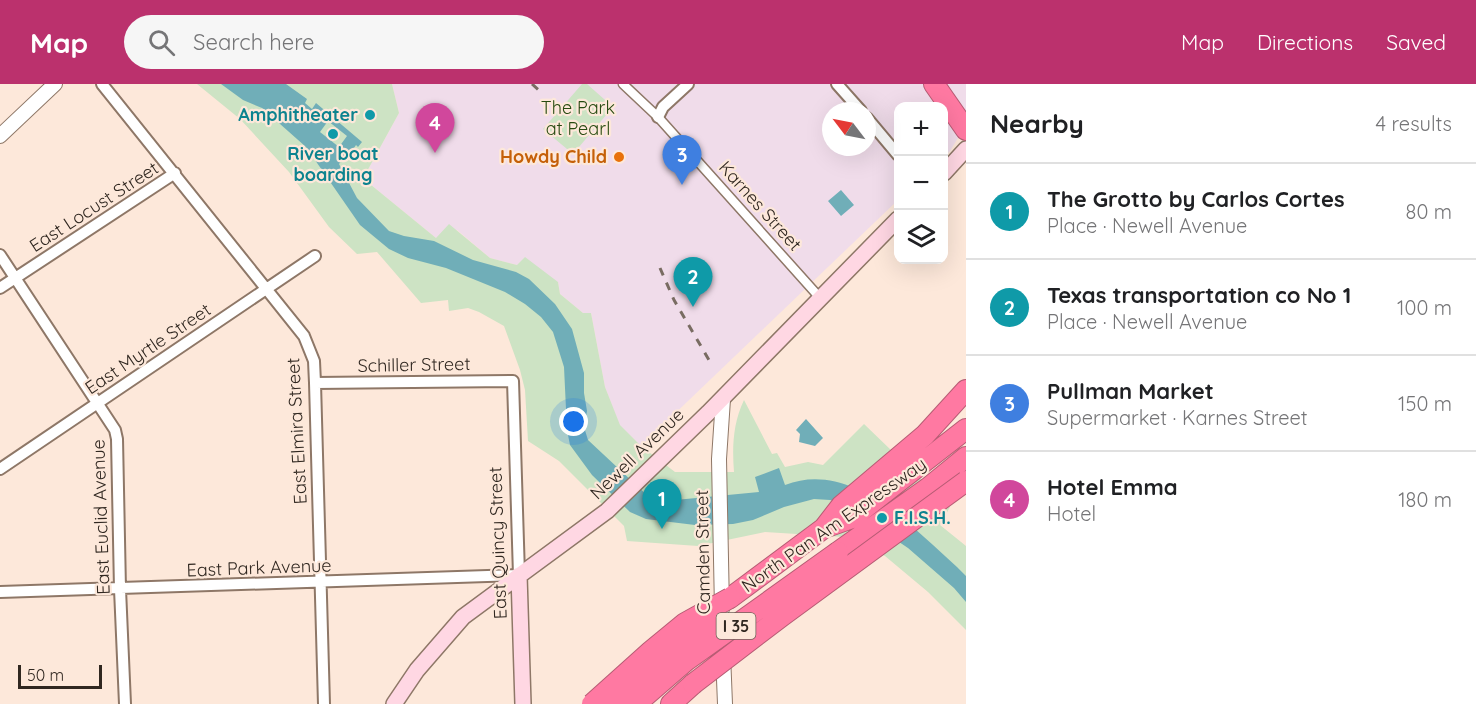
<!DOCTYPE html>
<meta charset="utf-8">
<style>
body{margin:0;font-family:Quicksand,sans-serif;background:#f6f6f6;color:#202124}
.controls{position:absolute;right:18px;top:18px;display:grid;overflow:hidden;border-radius:12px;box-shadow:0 6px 24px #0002}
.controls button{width:54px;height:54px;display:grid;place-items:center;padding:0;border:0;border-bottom:2px solid #e0e0e0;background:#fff;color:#202124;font:30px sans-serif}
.compass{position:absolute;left:822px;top:18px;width:54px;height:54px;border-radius:50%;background:#fff;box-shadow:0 6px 24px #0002;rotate:302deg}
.scale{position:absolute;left:18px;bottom:15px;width:84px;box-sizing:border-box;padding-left:6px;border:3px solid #302720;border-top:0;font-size:16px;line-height:21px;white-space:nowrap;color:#302720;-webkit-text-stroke:4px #fde8da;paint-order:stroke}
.you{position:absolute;left:574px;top:338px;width:21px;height:21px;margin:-15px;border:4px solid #fff;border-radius:50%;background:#1a73e8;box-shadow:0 0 0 9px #1a73e833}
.badge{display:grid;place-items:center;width:39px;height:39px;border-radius:50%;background:#bb316d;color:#fff;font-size:20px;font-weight:700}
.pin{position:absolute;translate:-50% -50px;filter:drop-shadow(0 2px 3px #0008)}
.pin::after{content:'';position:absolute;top:32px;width:21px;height:18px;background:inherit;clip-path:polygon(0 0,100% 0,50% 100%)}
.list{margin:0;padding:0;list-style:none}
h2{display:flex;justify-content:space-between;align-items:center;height:78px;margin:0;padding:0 24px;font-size:26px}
h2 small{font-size:20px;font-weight:400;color:#757577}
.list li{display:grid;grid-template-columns:39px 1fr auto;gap:18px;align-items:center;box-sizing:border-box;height:96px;padding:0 24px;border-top:2px solid #e0e0e0}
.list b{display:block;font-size:22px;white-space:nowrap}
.list p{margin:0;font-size:20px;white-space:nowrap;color:#757577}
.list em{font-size:20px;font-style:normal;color:#757577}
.icon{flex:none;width:33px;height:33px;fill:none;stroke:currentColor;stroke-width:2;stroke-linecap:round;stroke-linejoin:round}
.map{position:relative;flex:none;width:966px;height:620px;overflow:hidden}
header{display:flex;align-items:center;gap:36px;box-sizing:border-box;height:84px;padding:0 30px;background:#bb316d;color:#fff}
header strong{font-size:28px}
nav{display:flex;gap:33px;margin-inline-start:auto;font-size:21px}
.search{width:420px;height:54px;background:#f6f6f6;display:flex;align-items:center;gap:15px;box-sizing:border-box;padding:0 21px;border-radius:33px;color:#757577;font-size:22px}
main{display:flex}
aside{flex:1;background:#fff}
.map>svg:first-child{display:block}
.commercial{fill:#f0dcea;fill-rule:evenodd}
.green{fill:#cde3c4}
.water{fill:#70aeb8;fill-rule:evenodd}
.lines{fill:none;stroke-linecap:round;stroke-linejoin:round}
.pedestrian-casing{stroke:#8e7767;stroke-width:11}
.minor-casing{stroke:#8e7767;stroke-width:14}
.tertiary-casing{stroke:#8e7767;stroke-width:16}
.secondary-casing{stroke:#8e7767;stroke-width:18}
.motorway-casing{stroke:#b75c74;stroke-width:22}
.pedestrian{stroke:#fff;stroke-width:8}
.minor{stroke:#fff;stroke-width:10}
.tertiary{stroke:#fff;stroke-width:14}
.secondary{stroke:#ffd7e3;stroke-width:15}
.motorway{stroke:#ff79a2;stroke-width:20}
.rail{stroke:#796c62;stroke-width:3;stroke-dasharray:8 8;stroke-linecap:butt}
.motorway-bridge-casing{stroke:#b75c74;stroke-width:22;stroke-linecap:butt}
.motorway-bridge{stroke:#ff79a2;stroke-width:20}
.culture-dot{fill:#0f9aa8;stroke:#fde8da;stroke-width:2}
.food-dot{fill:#e8710a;stroke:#fde8da;stroke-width:2}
.labels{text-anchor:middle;stroke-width:4.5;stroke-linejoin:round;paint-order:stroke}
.shield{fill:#fde8da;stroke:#6e6158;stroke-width:1.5}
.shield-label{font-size:16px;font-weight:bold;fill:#302720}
.park-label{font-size:18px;fill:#264a10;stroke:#fde8da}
.culture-label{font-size:18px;font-weight:bold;fill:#0d838f;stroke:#fde8da;text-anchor:end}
.food-label{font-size:18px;font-weight:bold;fill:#c56008;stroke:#fde8da;text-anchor:end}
.street-label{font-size:18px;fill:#302720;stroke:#fde8da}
</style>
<header>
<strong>Map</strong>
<div class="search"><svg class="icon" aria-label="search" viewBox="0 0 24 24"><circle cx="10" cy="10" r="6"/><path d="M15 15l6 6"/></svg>Search here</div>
<nav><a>Map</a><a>Directions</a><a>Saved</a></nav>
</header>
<main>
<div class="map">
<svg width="966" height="620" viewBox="0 0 966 620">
<rect width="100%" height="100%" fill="#fde8da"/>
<path class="commercial" d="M 392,0 L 966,0 L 966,41 L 950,67 L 944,73 L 944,22 L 898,22 L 898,116 L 641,362 L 620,342 L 605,303 L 591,229 L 583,229 L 560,210 L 558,198 L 517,181 L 490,174 L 457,146 L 436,154 L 365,96 L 365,91 L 399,29 ZM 831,27 L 867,27 L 867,63 L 831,63 Z"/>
<path class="green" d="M 197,0 L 392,0 L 399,29 L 365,91 L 365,96 L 436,154 L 449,140 L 490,174 L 517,181 L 525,173 L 558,198 L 560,210 L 583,229 L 591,229 L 605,303 L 620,341 L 641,362 L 675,388 L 734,388 C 732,363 733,339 744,316 L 772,370 L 777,369 L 785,383 L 808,378 L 823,381 L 864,340 L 950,423 L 940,441 L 966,462 L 966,546 L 928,508 L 885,472 L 844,453 L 765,448 L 698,462 L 627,457 L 624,442 L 559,377 L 528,357 L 525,306 L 520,286 L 504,242 L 479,228 L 468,224 L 449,227 L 448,216 L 421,219 L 377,168 L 357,170 L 329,143 L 289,88 L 240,35 Z
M 582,0 L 587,0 L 613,23 L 573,70 L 543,45 Z"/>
<path class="water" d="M 221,0 L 286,0 L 307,15 L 305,19 L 312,25 L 316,19 L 362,58 L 358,63 L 356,61 L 345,78 L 342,76 L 339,80 L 357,114 L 389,147 L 404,152 L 434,157 L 473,176 L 516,188 L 529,195 L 555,220 L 572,245 L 584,289 L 584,309 L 587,327 L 584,343 L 588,356 L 649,413 L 665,417 L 759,408 L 755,393 L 779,384 L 785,401 C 851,375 912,443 957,483 L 966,492 L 966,518 L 954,504 L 908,464 L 841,419 L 830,416 L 814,415 L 784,423 L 753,436 L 733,440 L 695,441 L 646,435 L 630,428 L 592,391 L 570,361 L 567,346 L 564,283 L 553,248 L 541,233 L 525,220 L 505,208 L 446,184 L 408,174 L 389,165 L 360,141 L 306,63 L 262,24 L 243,16 ZM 328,37 L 347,52 L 339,63 L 320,48 Z
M 841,106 L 854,121 L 841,132 L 828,117 Z
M 806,335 L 823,354 L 815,362 L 799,358 L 800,350 L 796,346 Z"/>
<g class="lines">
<g class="pedestrian-casing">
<path id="pedestrian" d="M 623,0 L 658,33 L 821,215"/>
</g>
<g class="minor-casing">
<path id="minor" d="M 102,0 L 304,252 L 314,277 L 315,299 L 324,620
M 837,0 L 861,27
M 658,33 L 663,23 L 688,0
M 867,34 L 898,71
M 0,171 L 115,346 L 117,355 L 120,505 L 125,620
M 0,204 L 175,89
M 0,385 L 315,172
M 0,508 L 519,491 L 513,297 L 315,299"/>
</g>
<g class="tertiary-casing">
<path id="tertiary" d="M 0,52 L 55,0
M 722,525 L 719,375 L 723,315
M 722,545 L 725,620"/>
</g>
<g class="secondary-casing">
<path id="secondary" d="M 944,89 L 966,65
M 519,491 L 523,620
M 394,620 L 417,586 L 463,533 L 607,427 L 708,329 L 898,135"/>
</g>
<g class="motorway-casing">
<path id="motorway" d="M 934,0 L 966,46
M 824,444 L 841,422 L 925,351 L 966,306
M 838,468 L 928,404 L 966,373
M 730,514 L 824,444 L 852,434 L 966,345
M 671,620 L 693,600"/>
</g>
<use href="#pedestrian" class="pedestrian"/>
<use href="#minor" class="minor"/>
<use href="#tertiary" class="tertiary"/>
<use href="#secondary" class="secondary"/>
<use href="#motorway" class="motorway"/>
<path class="rail" d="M 532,0 L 542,9
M 660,184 L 674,216 L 709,276"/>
<g class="motorway-bridge-casing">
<path id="motorway-bridge" d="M 693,600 L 782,532 L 966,397
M 592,620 L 651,567 L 685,539 L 730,514
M 613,620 L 694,552 L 716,529
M 636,620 L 687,576 L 838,468"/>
</g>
<use href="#motorway-bridge" class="motorway-bridge"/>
</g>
<g class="culture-dot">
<circle cx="370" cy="31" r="6"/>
<circle cx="333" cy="50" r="6"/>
<circle cx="882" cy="434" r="6"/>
</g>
<circle class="food-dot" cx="619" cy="73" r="6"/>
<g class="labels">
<rect class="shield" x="716.5" y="529" width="39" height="26" rx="4.5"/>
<g class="shield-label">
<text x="736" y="548">I 35</text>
</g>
<g class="park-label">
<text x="578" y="30">The Park<tspan x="578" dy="21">at Pearl</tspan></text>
</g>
<g class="culture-label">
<text x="358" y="37">Amphitheater</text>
<text x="333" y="76" text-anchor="middle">River boat<tspan x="333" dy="21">boarding</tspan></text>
<text x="894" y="440" text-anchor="start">F.I.S.H.</text>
</g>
<g class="food-label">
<text x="607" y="79">Howdy Child</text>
</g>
<g class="street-label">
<text transform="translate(760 122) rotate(48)" y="6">Karnes Street</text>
<text transform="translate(94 123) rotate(-33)" y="6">East Locust Street</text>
<text transform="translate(148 265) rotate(-34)" y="6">East Myrtle Street</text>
<text transform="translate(414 281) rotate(-1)" y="6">Schiller Street</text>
<text transform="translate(297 347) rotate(-93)" y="6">East Elmira Street</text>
<text transform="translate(637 370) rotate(-44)" y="6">Newell Avenue</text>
<text transform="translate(101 433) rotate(-92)" y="6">East Euclid Avenue</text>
<text transform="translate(834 441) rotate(-35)" y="6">North Pan Am Expressway</text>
<text transform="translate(498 459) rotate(-92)" y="6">East Quincy Street</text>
<text transform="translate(703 468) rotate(-91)" y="6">Camden Street</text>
<text transform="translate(259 484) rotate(-2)" y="6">East Park Avenue</text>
</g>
</g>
</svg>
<div class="controls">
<button>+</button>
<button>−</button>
<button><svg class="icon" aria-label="layers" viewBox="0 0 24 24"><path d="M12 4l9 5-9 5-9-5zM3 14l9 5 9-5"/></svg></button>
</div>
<svg class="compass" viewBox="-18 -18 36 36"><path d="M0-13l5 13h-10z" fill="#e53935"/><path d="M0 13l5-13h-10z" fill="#757577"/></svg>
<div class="scale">50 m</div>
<div class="you"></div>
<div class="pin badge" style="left:662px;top:445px;background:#0f9aa8">1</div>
<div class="pin badge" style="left:693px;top:223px;background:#0f9aa8">2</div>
<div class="pin badge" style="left:682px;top:101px;background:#3f7fe0">3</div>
<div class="pin badge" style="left:435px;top:69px;background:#d1479c">4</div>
</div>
<aside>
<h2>Nearby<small>4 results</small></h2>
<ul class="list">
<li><span class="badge" style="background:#0f9aa8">1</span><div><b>The Grotto by Carlos Cortes</b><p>Place · Newell Avenue</p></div><em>80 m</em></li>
<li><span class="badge" style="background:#0f9aa8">2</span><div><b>Texas transportation co No 1</b><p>Place · Newell Avenue</p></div><em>100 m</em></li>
<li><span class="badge" style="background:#3f7fe0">3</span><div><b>Pullman Market</b><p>Supermarket · Karnes Street</p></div><em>150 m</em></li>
<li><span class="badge" style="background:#d1479c">4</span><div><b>Hotel Emma</b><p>Hotel</p></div><em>180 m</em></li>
</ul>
</aside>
</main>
